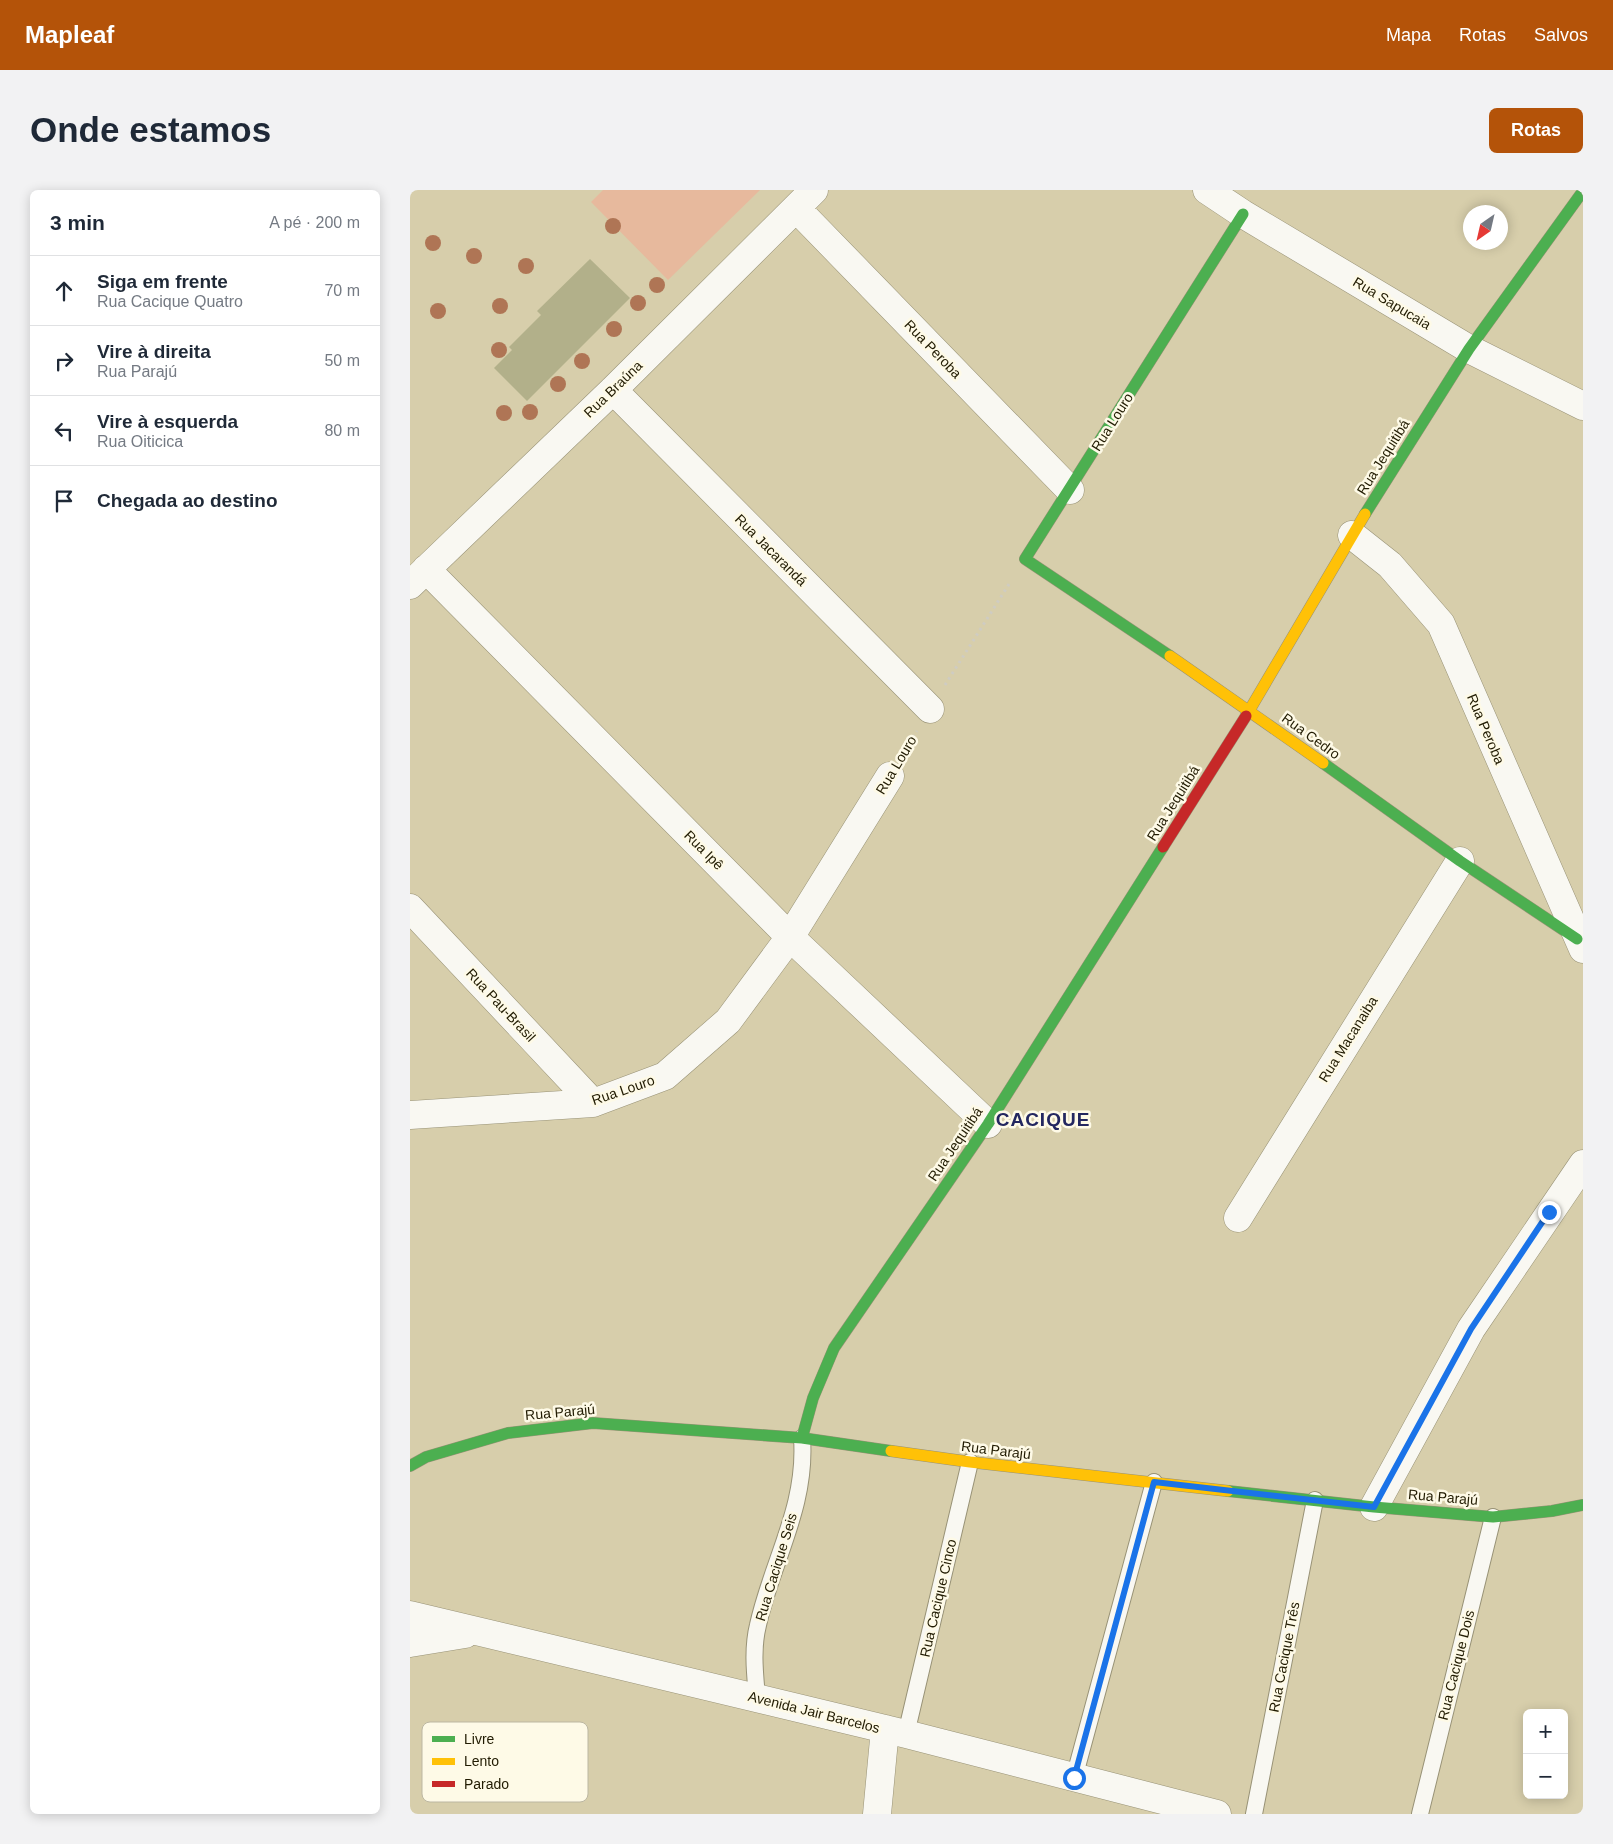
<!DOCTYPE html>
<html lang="pt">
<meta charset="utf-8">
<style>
body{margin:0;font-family:Helvetica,sans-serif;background:#f2f2f3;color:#1f2937}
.controls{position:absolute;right:15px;bottom:15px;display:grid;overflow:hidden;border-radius:8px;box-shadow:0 2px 12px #0003}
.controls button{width:45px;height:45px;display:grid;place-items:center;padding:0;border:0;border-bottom:1px solid #e0e1e3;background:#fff;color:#1f2937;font:25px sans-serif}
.compass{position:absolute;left:1053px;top:15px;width:45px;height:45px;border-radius:50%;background:#fff;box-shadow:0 2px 12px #0003;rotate:214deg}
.stop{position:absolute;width:15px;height:15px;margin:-11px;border:4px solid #1a73e8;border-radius:50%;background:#fff}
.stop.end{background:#1a73e8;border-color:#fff;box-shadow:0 1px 5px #0008}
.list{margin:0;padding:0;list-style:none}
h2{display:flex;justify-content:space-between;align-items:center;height:65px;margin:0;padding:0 20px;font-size:21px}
h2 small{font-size:16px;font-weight:400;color:#747a83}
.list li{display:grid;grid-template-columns:32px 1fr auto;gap:15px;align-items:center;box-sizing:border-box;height:70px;padding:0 20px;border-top:1px solid #e0e1e3}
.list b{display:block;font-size:19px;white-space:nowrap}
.list p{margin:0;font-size:16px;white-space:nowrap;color:#747a83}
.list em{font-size:16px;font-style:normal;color:#747a83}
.icon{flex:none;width:28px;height:28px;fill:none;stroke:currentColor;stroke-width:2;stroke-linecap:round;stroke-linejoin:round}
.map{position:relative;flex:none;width:1173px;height:1624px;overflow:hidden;border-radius:8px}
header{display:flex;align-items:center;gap:30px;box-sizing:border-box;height:70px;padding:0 25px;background:#b45309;color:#fff}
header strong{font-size:24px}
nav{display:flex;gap:28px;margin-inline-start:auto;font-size:18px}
.intro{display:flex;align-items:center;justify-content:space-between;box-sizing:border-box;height:120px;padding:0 30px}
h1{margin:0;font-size:35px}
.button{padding:12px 22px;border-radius:8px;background:#b45309;color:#fff;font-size:18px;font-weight:700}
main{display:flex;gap:30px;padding:0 30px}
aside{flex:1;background:#fff;border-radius:8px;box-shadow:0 2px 12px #0003}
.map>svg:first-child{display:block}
.green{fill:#e7b99d}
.building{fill:#b2b08a}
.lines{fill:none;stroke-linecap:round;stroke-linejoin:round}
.lane-casing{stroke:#989276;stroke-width:18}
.street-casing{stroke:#989276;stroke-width:29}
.fast-casing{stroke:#989276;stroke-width:12}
.slow-casing{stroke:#989276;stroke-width:12}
.jam-casing{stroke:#989276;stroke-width:12}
.path{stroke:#cfccc2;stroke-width:3;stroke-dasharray:2.5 4;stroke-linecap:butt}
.lane{stroke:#f9f8f2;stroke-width:16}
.street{stroke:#f9f8f2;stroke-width:28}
.fast{stroke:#4caf50;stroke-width:11}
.slow{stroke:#ffc107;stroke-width:11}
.jam{stroke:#c62828;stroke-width:11}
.tree{fill:#af7555}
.route{stroke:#1a73e8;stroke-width:6}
.labels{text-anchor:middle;stroke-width:5;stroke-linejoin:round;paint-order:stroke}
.street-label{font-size:14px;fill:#211b02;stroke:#fefae7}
.district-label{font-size:19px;font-weight:bold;letter-spacing:1px;fill:#232760;stroke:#fefae7}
.key{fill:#fefae7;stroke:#bcb7a2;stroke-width:1}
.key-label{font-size:14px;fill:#211b02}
</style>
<header>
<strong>Mapleaf</strong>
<nav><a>Mapa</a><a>Rotas</a><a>Salvos</a></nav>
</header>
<div class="intro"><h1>Onde estamos</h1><a class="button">Rotas</a></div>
<main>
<aside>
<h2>3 min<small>A pé · 200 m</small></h2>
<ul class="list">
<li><svg class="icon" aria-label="ahead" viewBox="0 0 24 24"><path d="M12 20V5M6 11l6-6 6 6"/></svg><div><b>Siga em frente</b><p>Rua Cacique Quatro</p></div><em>70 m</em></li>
<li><svg class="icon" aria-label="right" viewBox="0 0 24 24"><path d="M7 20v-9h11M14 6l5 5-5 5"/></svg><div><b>Vire à direita</b><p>Rua Parajú</p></div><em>50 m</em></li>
<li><svg class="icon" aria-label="left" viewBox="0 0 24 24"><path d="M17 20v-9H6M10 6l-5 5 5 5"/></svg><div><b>Vire à esquerda</b><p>Rua Oiticica</p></div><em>80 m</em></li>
<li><svg class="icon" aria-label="arrive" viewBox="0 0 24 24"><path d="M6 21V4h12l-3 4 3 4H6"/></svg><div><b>Chegada ao destino</b></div></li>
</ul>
</aside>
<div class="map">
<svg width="1173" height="1624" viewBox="0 0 1173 1624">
<rect width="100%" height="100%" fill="#d7ceab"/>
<path class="green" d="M 193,0 L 350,0 L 258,90 L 181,12 Z"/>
<path class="building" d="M 180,69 L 220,108 L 117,211 L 84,178 L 102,160 L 99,157 L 131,125 L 127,121 Z"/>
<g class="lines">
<g class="lane-casing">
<path id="lane" d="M 347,1507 C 345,1484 342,1459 348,1435 C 362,1371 397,1317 392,1248
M 496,1544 L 560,1272
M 664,1588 L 744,1292
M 844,1624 L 905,1310
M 1010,1624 L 1083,1327"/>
</g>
<g class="street-casing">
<path id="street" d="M 797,0 L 833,24 L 1059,159 L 1173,216
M 386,18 L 660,300
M 203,200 L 520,519
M 942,345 L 980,375 L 1031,434 L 1173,759
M 16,379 L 380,747 L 578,934
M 0,395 L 203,200 L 404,0
M 0,718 L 183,913
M 0,925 L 183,913 L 255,886 L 318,831 L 380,747 L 480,586
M 828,1028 L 1050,671
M 964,1317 L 1061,1139 L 1173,974
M 0,1425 L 496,1544 L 807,1624
M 0,1453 L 55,1444
M 467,1624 L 475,1539"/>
</g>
<g class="fast-casing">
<path id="fast" d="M 955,324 L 1059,159 L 1173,1
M 760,466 L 615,369 L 833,24
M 913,573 L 1050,671 L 1167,749
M 392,1248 L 403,1208 L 424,1158 L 578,934 L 753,657
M 0,1276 L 16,1267 L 98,1243 L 183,1233 L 392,1248 L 481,1261
M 818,1301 L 964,1317 L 1083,1327 L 1142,1321 L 1173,1315"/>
</g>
<g class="slow-casing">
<path id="slow" d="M 760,466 L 913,573
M 836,526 L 955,324
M 481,1261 L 560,1272 L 818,1301"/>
</g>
<g class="jam-casing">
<path id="jam" d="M 753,657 L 836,526"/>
</g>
<path class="path" d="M 535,495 L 601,391
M 493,564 L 507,541"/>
<use href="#lane" class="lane"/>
<use href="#street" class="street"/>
<use href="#fast" class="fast"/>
<use href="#slow" class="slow"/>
<use href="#jam" class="jam"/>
</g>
<g class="tree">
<circle cx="203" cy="36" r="8"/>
<circle cx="23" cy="53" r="8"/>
<circle cx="64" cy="66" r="8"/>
<circle cx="116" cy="76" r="8"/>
<circle cx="247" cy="95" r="8"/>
<circle cx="228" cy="113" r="8"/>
<circle cx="90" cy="116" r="8"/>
<circle cx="28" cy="121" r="8"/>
<circle cx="204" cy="139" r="8"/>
<circle cx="89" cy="160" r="8"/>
<circle cx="172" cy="171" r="8"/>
<circle cx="148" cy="194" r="8"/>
<circle cx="120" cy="222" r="8"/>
<circle cx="94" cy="223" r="8"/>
</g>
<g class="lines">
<path class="route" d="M 664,1588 L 744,1292 L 964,1317 L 1061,1139 L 1139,1022"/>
</g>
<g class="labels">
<g class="street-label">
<text transform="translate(982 113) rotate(31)" y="5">Rua Sapucaia</text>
<text transform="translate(523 159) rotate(46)" y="5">Rua Peroba</text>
<text transform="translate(203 199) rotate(-44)" y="5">Rua Braúna</text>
<text transform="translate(702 232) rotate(-58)" y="5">Rua Louro</text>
<text transform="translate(973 267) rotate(-58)" y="5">Rua Jequitibá</text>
<text transform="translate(361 360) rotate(45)" y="5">Rua Jacarandá</text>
<text transform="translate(1076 539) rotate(67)" y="5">Rua Peroba</text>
<text transform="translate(901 546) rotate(36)" y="5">Rua Cedro</text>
<text transform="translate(486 575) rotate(-59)" y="5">Rua Louro</text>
<text transform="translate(763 613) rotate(-58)" y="5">Rua Jequitibá</text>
<text transform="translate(294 660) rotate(45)" y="5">Rua Ipê</text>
<text transform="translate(91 815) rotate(47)" y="5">Rua Pau-Brasil</text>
<text transform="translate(938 849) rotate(-58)" y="5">Rua Macanaiba</text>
<text transform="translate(213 900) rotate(-19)" y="5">Rua Louro</text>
<text transform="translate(545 954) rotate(-56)" y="5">Rua Jequitibá</text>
<text transform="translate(150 1222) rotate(-5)" y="5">Rua Parajú</text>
<text transform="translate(586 1260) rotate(7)" y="5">Rua Parajú</text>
<text transform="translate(1033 1307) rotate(5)" y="5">Rua Parajú</text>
<text transform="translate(366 1377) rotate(-73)" y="5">Rua Cacique Seis</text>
<text transform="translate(528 1408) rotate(-77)" y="5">Rua Cacique Cinco</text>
<text transform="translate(874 1467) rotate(-79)" y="5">Rua Cacique Três</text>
<text transform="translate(1046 1475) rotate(-76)" y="5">Rua Cacique Dois</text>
<text transform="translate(404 1522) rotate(14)" y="5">Avenida Jair Barcelos</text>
</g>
<g class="district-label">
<text x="633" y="936">CACIQUE</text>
</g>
</g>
<rect x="12" y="1532" width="166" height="80" rx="8" class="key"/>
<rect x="22" y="1546" width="23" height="6" fill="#4caf50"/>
<rect x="22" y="1568" width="23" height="7" fill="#ffc107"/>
<rect x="22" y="1591" width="23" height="6" fill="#c62828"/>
<g class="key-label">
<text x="54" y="1554">Livre</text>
<text x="54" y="1576">Lento</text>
<text x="54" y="1599">Parado</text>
</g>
</svg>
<div class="controls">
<button>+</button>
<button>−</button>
</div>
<svg class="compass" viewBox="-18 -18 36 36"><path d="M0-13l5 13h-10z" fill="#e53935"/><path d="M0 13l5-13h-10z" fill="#747a83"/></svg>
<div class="stop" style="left:664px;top:1588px"></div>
<div class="stop end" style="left:1139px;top:1022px"></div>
</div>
</main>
